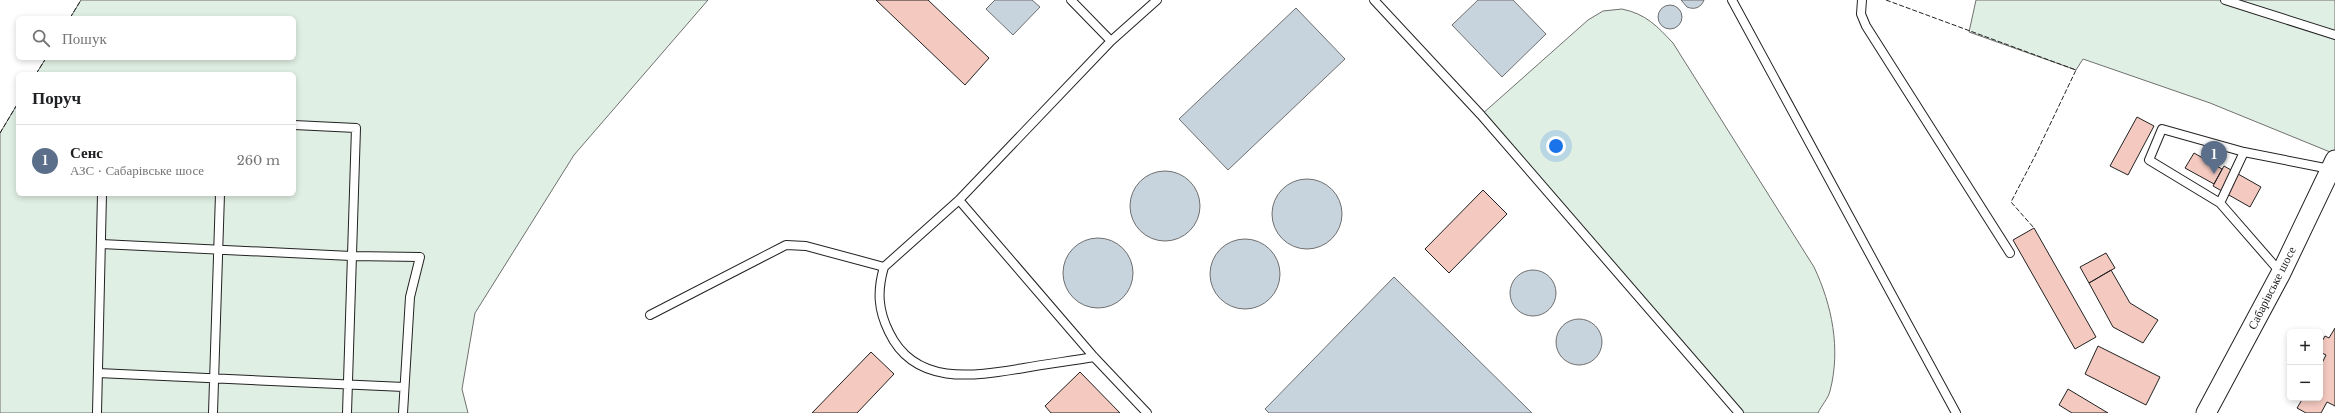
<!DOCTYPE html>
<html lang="uk">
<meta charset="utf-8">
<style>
body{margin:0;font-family:"Libre Baskerville",serif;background:#f6f6f6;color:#202124}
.controls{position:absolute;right:12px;bottom:12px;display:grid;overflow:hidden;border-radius:6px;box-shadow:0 2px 6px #0003}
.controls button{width:36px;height:36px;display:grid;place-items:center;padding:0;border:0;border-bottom:1px solid #e0e0e0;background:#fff;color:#202124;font:20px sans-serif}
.you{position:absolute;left:1556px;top:146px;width:14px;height:14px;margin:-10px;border:3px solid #fff;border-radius:50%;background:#1a73e8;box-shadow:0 0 0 6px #1a73e833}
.badge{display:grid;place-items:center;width:26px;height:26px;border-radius:50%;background:#c62828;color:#fff;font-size:13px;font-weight:700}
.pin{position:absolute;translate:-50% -33px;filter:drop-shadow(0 1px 2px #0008)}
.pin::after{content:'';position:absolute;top:21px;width:14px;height:12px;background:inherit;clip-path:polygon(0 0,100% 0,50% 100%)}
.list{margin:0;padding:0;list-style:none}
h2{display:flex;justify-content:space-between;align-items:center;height:52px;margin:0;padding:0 16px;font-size:17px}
h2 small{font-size:13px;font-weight:400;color:#757577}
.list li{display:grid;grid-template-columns:26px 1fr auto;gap:12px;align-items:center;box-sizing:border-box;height:72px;padding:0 16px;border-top:1px solid #e0e0e0}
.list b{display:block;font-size:15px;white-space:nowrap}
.list p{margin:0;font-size:13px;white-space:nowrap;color:#757577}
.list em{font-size:13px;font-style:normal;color:#757577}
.icon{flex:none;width:22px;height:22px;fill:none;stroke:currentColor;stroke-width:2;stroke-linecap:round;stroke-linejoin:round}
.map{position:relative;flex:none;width:2335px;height:413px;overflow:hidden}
.search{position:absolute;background:#fff;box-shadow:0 2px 6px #0003;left:16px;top:16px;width:280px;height:44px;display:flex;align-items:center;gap:10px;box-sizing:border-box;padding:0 14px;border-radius:6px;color:#757577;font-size:15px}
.panel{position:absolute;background:#fff;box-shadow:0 2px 6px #0003;left:16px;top:72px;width:280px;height:124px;border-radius:6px}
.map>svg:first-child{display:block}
.green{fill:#e0efe3;stroke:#6f6f6f}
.water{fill:#c7d3dd;stroke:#6f6f6f}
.building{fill:#f3c9c0;stroke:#222}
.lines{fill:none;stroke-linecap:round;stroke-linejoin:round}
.service-casing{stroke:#222;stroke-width:10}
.tertiary-casing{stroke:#222;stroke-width:21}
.service{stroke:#fff;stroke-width:8}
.tertiary{stroke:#fff;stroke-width:19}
.fence{stroke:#222;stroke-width:1;stroke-dasharray:5 2;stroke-linecap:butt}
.labels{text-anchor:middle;stroke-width:3;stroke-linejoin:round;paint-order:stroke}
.street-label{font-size:12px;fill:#222;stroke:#fff}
</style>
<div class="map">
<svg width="2335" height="413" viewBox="0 0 2335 413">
<rect width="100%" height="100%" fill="#fff"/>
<path class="green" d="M 81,0 L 708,0 L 574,155 L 475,313 L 462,389 L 468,413 L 0,413 L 0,133 L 18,103 L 18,194 L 294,194 L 294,74 L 36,74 L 46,58 L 294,58 L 294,18 L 70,18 Z
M 1976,0 L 2335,0 L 2335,154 L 2210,103 L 2083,59 L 2076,70 L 1969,32 Z
M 1622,9 C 1646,14 1657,26 1673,43 L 1814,267 C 1832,305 1841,349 1830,391 C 1828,399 1821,406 1818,413 L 1739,413 L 1481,115 L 1588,20 L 1603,11 Z"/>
<path class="water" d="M 995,0 L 1032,0 L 1040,7 L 1013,35 L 986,9 Z
M 1478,0 L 1513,0 L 1546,34 L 1502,77 L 1452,25 Z
M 1681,0 L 1704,0 C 1701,8 1694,10 1687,7 Z
M1658 17a12 12 0 1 1 24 0a12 12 0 1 1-24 0Z
M 1296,8 L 1345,59 L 1228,170 L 1179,119 Z
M1130 206a35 35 0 1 1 70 0a35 35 0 1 1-70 0Z
M1272 214a35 35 0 1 1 70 0a35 35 0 1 1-70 0Z
M1063 273a35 35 0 1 1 70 0a35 35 0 1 1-70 0Z
M1210 274a35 35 0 1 1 70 0a35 35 0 1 1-70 0Z
M1510 293a23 23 0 1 1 46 0a23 23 0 1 1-46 0Z
M 1394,277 L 1532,413 L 1269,413 L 1265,409 Z
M1556 342a23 23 0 1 1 46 0a23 23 0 1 1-46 0Z"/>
<path class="building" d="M 876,0 L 928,0 L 989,58 L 965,85 Z
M 2137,117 L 2154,126 L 2128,175 L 2110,166 Z
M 2194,153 L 2222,169 L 2214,184 L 2185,168 Z
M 2224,166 L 2261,187 L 2250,207 L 2213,186 Z
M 1483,190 L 1507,214 L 1449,273 L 1425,249 Z
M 2034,228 L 2096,337 L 2075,349 L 2013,240 Z
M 2106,253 L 2115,268 L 2089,283 L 2080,267 Z
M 2111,270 L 2130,303 L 2158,320 L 2143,343 L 2113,327 L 2089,283 Z
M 2335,328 L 2335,406 L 2327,402 L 2321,413 L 2306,413 L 2297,408 L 2303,398 L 2320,398 L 2320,367 L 2326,355 L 2320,352 L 2320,345 L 2325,336 L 2329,338 Z
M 2098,346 L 2160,377 L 2146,405 L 2085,374 Z
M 871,352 L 894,374 L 857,413 L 812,413 Z
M 1080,372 L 1120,413 L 1051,413 L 1045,406 Z
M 2068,389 L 2108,413 L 2072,413 L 2059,405 Z"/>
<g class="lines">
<g class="service-casing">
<path id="service" d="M 1071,0 L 1111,41
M 1374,0 L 1481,115 L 1739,413
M 1732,0 L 1956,413
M 1862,0 L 1861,14 L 1866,26 L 2010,253
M 2225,0 L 2335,35
M 294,125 L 356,128 L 347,413
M 959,200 L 1094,357 L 1147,413
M 2220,203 L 2149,160 L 2162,129 L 2244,152
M 101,244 L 351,256 L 420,257 L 410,297 L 403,413
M 884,267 C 877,291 878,310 889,332 C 915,387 975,376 1024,368 C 1047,364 1070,361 1094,357
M 2281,273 L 2220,203 L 2244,152 L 2330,169
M 650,315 L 786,245 L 806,246 L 884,267 L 959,200 L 1111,41 L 1157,0
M 98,373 L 404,387
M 97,413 L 102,194
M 213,413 L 220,194"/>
</g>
<g class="tertiary-casing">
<path id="tertiary" d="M 2206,413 L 2281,273 L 2335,160"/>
</g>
<use href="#service" class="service"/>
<use href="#tertiary" class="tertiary"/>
<path class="fence" d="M 1886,0 L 2076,70 L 2035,156 L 2011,202 L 2034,228
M 70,18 L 81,0
M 36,74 L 46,58
M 0,133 L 18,103"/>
</g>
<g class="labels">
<g class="street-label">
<text transform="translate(2272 288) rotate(-63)" y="4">Сабарівське шосе</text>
</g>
</g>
</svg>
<div class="controls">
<button>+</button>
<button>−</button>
</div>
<div class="you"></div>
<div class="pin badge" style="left:2214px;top:174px;background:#5c6f8a">1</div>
<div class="search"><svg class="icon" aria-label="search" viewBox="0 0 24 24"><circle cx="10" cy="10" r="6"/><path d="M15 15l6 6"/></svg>Пошук</div>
<section class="panel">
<h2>Поруч<small></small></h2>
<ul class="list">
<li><span class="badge" style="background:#5c6f8a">1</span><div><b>Сенс</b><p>АЗС · Сабарівське шосе</p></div><em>260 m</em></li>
</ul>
</section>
</div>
